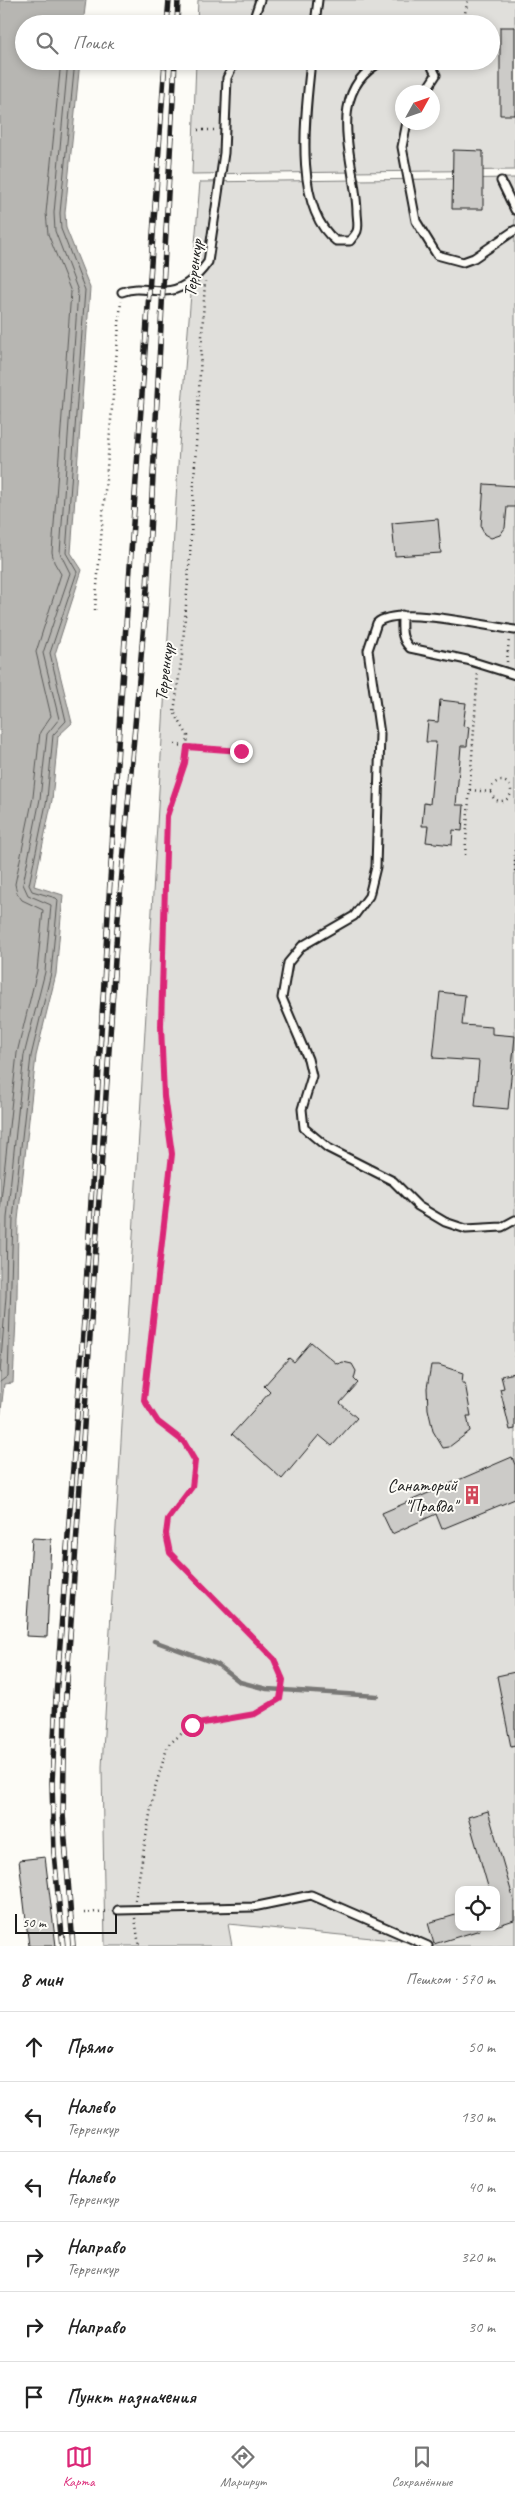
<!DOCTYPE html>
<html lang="ru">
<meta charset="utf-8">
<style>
body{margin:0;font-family:Caveat,sans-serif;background:#f2f2f2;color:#222}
.controls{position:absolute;right:15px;bottom:15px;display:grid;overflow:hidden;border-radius:10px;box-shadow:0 2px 8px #0003}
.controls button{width:45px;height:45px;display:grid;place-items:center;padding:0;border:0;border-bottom:1px solid #e0e0e0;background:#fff;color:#222;font:25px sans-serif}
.compass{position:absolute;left:395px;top:85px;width:45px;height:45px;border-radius:50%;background:#fff;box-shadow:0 2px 8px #0003;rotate:50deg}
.scale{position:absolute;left:15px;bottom:12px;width:102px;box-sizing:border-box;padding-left:5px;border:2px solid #1c1c1c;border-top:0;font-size:14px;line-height:18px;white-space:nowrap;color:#1c1c1c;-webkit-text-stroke:4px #fdfcf7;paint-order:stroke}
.stop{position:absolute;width:15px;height:15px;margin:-11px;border:4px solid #db2777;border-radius:50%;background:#fff}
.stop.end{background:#db2777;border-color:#fff;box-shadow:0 1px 5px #0008}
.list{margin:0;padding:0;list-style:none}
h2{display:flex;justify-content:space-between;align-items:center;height:65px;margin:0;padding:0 20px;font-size:21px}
h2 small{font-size:16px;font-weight:400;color:#767676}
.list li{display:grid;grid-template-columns:32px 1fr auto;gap:15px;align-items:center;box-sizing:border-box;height:70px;padding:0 20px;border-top:1px solid #e0e0e0}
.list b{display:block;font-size:19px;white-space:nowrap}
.list p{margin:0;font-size:16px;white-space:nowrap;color:#767676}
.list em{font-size:16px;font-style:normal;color:#767676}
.icon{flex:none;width:28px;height:28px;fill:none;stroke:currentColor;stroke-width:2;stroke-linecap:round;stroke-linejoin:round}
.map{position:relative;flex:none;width:515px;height:1946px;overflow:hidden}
.search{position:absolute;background:#fff;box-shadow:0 2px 8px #0003;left:15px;right:15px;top:15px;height:55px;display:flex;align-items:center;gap:12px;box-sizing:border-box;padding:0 18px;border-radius:28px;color:#767676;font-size:19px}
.sheet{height:485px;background:#fff}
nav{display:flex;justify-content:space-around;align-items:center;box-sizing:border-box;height:70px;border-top:1px solid #e0e0e0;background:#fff;font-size:14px;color:#767676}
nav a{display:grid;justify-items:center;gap:2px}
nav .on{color:#db2777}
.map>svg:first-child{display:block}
.green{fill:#e0dfdb;stroke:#7e7e7c;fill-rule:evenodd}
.water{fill:#b7b6b2;stroke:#797876}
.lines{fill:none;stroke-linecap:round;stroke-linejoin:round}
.shore{stroke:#5a5a58;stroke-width:1}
.stream{stroke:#797876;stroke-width:4.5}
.building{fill:#cccbc8;stroke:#1c1c1c}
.service-casing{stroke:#1c1c1c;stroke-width:11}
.path{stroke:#1c1c1c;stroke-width:2.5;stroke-dasharray:1 4;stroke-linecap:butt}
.service{stroke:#fdfcf7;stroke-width:7}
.rail-casing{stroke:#1c1c1c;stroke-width:5.5}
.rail{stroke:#fdfcf7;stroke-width:4;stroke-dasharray:11;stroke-linecap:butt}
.route{stroke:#db2777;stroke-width:6}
.labels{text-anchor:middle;stroke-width:4;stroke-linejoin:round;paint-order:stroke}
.street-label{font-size:18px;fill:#1c1c1c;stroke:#fdfcf7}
.poi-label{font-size:18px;fill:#1c1c1c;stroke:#fdfcf7;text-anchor:end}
</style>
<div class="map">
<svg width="515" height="1946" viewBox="0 0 515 1946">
<rect width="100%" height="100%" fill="#fdfcf7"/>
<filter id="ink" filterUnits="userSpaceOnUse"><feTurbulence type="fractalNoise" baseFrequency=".02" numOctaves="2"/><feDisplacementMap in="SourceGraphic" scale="10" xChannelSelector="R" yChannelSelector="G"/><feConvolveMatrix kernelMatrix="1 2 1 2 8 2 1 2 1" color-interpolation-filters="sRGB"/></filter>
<g filter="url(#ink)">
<path class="green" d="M 198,0 L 515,0 L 515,170 L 192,174 L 196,61 L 491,61 L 491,24 L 197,24 ZM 402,92 L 432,92 L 432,122 L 402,122 Z
M 515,178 L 515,1946 L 420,1946 L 413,1942 L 228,1924 L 232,1946 L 105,1946 L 102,1767 L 180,431 L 200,182 ZM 459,1890 L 496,1890 L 496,1927 L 459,1927 Z"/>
<path class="water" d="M 0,0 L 86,0 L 83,24 L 24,24 L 24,61 L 80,61 L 65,213 L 66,228 L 90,288 L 71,553 L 82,570 L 55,654 L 72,723 L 58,736 L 52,800 L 34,886 L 63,895 L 56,974 L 36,1056 L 18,1220 L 17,1297 L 13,1383 L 4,1384 L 0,1420 Z"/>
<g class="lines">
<path class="shore" d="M 0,1210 L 17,1053 L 37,971 L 43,910 L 22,900 L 17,893 L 15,884 L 33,797 L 40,732 L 51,716 L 36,652 L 61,574 L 54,562 L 52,552 L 71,292 L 48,234 L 46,213 L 61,61
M 0,1373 L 6,1296 L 7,1218 L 24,1055 L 45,972 L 51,905 L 28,895 L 23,884 L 40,799 L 47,734 L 59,719 L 43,653 L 70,573 L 60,553 L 78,291 L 55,231 L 54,213 L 68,61
M 0,1382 L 8,1376 L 13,1219 L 31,1056 L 51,973 L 58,900 L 56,898 L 32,891 L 29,885 L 47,799 L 53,735 L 66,721 L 50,653 L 77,572 L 66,553 L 85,290 L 61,229 L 60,213 L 75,61"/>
<path class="stream" d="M 154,1641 L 217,1664 L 240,1682 L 267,1689 L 377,1696"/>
</g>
<path class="building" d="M 500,27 L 515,27 L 515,115 L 500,115 Z
M 453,150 L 483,151 L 483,209 L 452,209 Z
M 484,484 L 515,486 L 515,507 L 507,507 L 505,528 L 500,535 L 491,538 L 484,534 L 481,526 Z
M 438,519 L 441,553 L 395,556 L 392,523 Z
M 440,700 L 466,703 L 463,726 L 469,727 L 467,746 L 461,746 L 456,805 L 464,805 L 462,831 L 453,830 L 452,845 L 426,842 L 428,826 L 422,826 L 424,803 L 430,804 L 436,742 L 426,742 L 428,721 L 438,722 Z
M 440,992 L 465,995 L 462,1025 L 492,1027 L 492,1034 L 515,1036 L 508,1109 L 475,1106 L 479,1061 L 433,1058 Z
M 311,1342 L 337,1364 L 343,1362 L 352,1364 L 356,1371 L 354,1379 L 358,1383 L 340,1403 L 357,1418 L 332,1446 L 319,1435 L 282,1479 L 232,1434 L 270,1392 L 264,1386 L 289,1358 L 294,1362 Z
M 431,1365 L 439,1365 L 463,1373 L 462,1383 L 465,1383 L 471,1416 L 467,1416 L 470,1431 L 449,1447 L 443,1448 L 433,1431 L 428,1409 L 427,1388 Z
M 515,1373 L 515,1429 L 510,1430 L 500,1389 L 504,1388 L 501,1376 Z
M 512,1457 L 515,1465 L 515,1499 L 442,1529 L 436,1514 L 392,1534 L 382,1513 Z
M 32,1538 L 51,1539 L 47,1637 L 26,1636 Z
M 515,1672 L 515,1746 L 511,1747 L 497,1676 Z
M 488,1811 L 514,1901 L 514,1920 L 496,1926 L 496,1890 L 489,1890 L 468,1817 Z
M 45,1857 L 56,1946 L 29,1946 L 19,1860 Z
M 459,1914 L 459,1927 L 479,1927 L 480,1930 L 434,1944 L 428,1923 Z"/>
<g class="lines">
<g class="service-casing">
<path id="service" d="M 252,24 L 260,0
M 315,24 L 318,0
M 311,61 C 306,111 292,207 336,241 L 350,241 C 352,238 356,234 357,231 C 359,226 357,217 357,212 C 356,161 322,92 383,61
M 425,92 L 436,75 L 429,61
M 407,122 L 402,147 L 416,221 L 437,255 L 463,262 L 474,258 L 515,230
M 501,181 L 515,210
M 122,292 C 137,286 149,291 164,291 C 183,291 198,276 208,262 L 224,153 L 227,78 L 235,61
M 402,615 C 402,629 400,638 410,648 L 467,660 L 515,675
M 515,630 C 487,626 396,605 377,623 L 368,650 L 380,734 L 376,867 L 369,896 L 354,916 L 302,946 L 288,963 L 282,998 L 308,1059 L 312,1076 L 302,1109 L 304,1128 L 328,1148 L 393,1181 L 418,1206 L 445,1222 L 466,1229 L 502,1227 L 515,1220
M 118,1910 L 253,1907 L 311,1895 L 428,1946"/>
</g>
<path class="path" d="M 463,22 L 468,0
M 198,130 L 216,130
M 95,610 L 121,301
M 507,662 L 509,638
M 175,745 L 241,751
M491 791a10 10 0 1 1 20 0a10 10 0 1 1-20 0Z
M 470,790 L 491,792
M 515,850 L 515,875
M 465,855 L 478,672
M 135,1900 L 154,1791 L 168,1745 L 192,1725 L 255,1714 L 280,1699 L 283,1679 L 275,1659 L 170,1553 L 165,1534 L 168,1519 L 192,1487 L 195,1461 L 183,1442 L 158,1422 L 144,1401 L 172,1154 L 164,1096 L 161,1026 L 167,816 L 185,763 L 188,736 L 174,712 L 182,655 L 190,555 L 205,281
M 84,1913 L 109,1911
M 135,1918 L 139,1946"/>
<use href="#service" class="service"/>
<g class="rail-casing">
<path id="rail" d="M 167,24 L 169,0
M 177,24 L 178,0
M 63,1946 L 54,1853 L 52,1783 L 56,1697 L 84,1320 L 120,712 L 165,61
M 73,1946 L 63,1814 L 65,1711 L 117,930 L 147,589 L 175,61"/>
</g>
<use href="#rail" class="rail"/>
</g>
</g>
<g class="lines" filter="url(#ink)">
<path class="route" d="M 192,1725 L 255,1714 L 280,1699 L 283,1680 L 274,1659 L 170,1553 L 166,1534 L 168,1519 L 192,1487 L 195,1461 L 184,1442 L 158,1422 L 144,1400 L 172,1154 L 164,1096 L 161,1026 L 167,816 L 185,763 L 187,747 L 241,751"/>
</g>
<defs>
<g id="building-bare" transform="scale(1.5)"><path d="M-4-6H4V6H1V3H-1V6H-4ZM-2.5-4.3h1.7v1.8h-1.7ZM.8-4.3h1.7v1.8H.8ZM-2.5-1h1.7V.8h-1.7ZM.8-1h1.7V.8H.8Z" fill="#d1495b" stroke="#fdfcf7" stroke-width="2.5" paint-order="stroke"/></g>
</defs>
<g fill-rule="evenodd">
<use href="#building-bare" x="472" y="1495"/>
</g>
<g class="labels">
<g class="street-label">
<text transform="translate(193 268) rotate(-83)" y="6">Терренкур</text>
<text transform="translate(164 672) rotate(-83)" y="6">Терренкур</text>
</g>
<g class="poi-label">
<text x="457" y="1491">Санаторий<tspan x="457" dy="21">"Правда"</tspan></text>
</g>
</g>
</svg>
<div class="controls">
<button><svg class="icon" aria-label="locate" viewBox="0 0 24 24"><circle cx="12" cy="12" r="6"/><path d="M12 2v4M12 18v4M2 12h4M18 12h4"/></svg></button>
</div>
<svg class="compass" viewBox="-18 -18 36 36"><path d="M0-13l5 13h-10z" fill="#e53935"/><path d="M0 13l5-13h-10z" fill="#767676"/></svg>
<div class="scale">50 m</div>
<div class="stop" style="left:192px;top:1725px"></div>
<div class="stop end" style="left:241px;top:751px"></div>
<div class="search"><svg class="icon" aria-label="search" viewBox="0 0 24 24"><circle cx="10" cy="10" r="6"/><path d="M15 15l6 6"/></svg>Поиск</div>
</div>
<section class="sheet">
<h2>8 мин<small>Пешком · 570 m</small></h2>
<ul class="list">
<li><svg class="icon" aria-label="ahead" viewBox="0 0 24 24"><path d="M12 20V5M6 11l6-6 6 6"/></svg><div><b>Прямо</b></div><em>50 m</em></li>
<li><svg class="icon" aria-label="left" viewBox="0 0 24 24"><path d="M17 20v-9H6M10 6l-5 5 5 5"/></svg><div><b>Налево</b><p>Терренкур</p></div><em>130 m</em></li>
<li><svg class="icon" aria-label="left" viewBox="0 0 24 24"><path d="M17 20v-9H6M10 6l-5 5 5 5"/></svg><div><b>Налево</b><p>Терренкур</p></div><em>40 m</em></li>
<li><svg class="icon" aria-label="right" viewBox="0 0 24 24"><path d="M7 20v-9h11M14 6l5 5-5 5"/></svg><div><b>Направо</b><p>Терренкур</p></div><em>320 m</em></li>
<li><svg class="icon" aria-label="right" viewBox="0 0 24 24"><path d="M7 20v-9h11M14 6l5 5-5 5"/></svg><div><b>Направо</b></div><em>30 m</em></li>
<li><svg class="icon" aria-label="arrive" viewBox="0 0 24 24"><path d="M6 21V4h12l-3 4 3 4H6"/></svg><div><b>Пункт назначения</b></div></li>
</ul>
</section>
<nav>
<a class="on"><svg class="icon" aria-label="map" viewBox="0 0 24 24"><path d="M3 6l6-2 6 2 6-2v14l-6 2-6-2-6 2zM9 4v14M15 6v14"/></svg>Карта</a>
<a><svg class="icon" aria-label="directions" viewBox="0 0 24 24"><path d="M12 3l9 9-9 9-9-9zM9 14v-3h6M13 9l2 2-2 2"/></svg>Маршрут</a>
<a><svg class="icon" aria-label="saved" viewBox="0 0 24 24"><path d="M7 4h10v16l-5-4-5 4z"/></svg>Сохранённые</a>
</nav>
